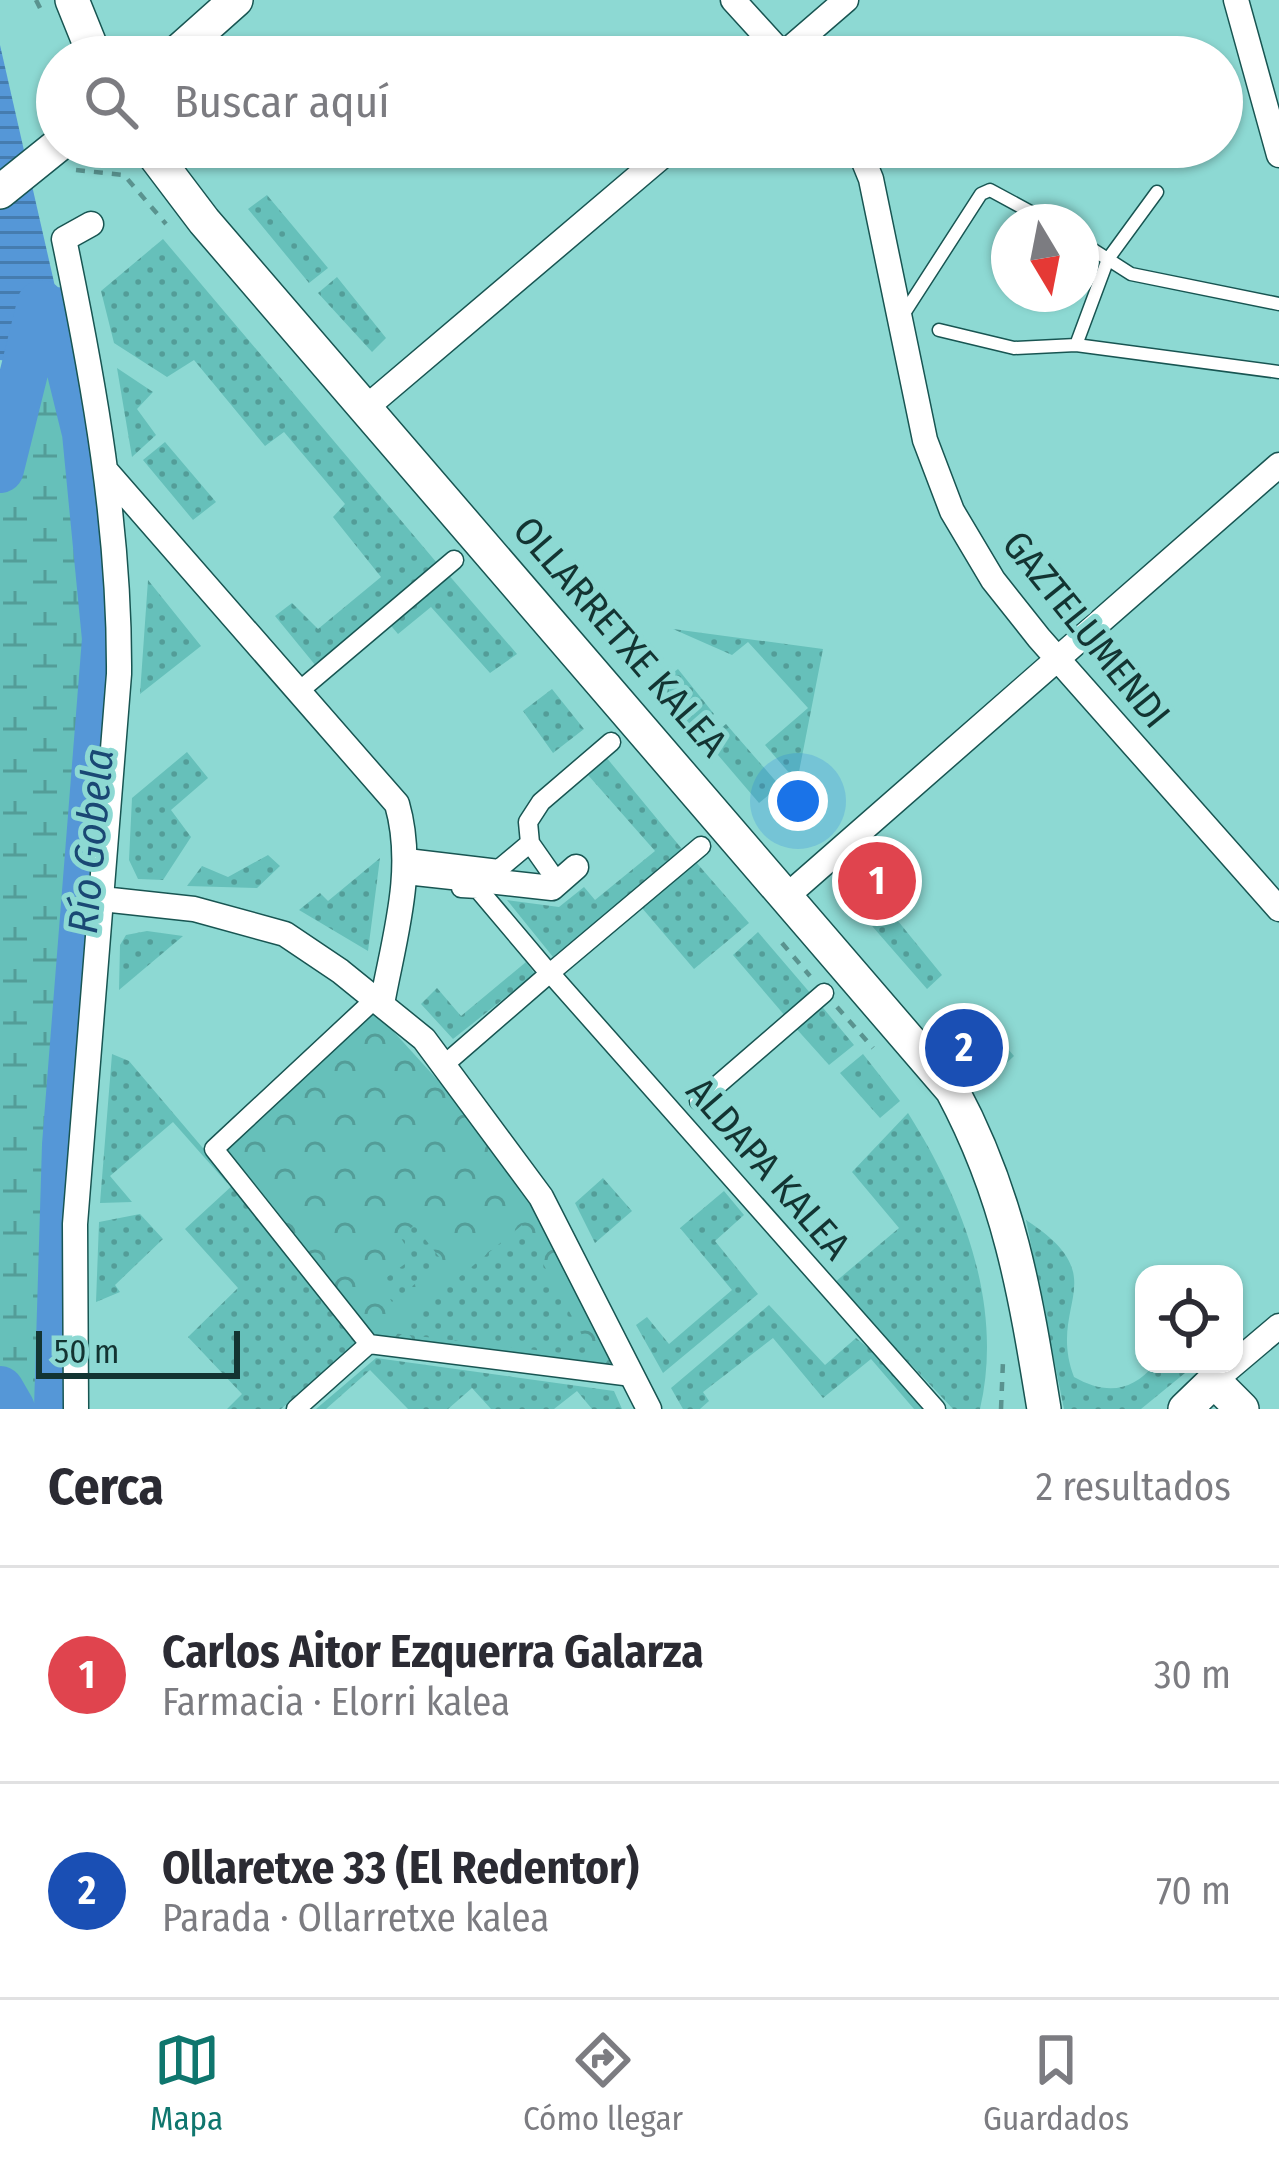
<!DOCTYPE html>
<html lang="es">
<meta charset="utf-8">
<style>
body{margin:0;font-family:"Fira Sans Condensed",sans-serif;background:#f2f2f3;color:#2b2b33}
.controls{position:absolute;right:36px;bottom:36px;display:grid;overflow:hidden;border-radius:24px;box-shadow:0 3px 9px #0004}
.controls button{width:108px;height:108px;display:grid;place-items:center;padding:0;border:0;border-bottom:3px solid #e1e1e2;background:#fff;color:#2b2b33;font:60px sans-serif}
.compass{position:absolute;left:991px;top:204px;width:108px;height:108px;border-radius:50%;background:#fff;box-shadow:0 3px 9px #0004;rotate:170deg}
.scale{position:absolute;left:36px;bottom:30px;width:204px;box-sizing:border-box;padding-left:12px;border:6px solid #133432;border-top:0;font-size:33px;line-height:42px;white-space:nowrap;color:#133432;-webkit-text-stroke:9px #8dd9d3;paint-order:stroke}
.you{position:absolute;left:798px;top:801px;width:42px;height:42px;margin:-30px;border:9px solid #fff;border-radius:50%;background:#1a73e8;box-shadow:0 0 0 18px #1a73e833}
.badge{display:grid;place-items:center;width:78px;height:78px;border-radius:50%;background:#0f766e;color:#fff;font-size:39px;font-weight:700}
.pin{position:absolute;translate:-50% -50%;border:6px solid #fff;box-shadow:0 3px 12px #0006}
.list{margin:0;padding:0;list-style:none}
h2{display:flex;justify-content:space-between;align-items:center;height:156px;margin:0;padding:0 48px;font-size:51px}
h2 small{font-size:39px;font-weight:400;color:#7c7c81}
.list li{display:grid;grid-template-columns:78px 1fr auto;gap:36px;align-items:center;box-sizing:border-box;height:216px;padding:0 48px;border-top:3px solid #e1e1e2}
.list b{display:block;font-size:45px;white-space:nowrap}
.list p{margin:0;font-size:39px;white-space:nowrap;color:#7c7c81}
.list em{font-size:39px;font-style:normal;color:#7c7c81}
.icon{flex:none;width:66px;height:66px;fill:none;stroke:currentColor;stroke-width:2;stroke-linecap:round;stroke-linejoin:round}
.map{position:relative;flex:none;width:1279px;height:1409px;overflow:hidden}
.search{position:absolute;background:#fff;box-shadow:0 3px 9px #0004;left:36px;right:36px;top:36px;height:132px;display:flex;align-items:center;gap:30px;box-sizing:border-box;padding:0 42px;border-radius:66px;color:#7c7c81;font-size:45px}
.sheet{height:588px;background:#fff}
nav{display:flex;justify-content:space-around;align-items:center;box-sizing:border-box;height:168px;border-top:3px solid #e1e1e2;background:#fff;font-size:33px;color:#7c7c81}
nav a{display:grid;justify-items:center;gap:6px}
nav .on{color:#0f766e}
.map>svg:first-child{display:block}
.wetland{fill:url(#wetland-marsh)}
.park{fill:url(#park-crowns)}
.garden{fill:url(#garden-dots)}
.water{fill:url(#water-rules)}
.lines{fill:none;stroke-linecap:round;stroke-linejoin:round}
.river{stroke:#5597d7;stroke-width:48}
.service-casing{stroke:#185552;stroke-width:15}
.pedestrian-casing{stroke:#185552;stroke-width:21}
.minor-casing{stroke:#185552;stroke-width:27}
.tertiary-casing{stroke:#185552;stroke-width:36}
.path{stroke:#5a938f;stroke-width:4.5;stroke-dasharray:9 9;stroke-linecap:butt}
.service{stroke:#fff;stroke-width:12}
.pedestrian{stroke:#fff;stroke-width:18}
.minor{stroke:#fff;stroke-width:24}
.tertiary{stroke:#fff;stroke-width:33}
.labels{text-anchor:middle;stroke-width:10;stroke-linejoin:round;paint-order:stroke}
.street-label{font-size:39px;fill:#133432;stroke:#8dd9d3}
.water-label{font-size:42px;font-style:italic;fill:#1a4874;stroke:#8dd9d3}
</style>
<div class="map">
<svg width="1279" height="1409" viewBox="0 0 1279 1409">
<defs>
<pattern id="wetland-marsh" width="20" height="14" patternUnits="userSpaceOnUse" patternTransform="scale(3)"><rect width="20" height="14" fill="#66c0ba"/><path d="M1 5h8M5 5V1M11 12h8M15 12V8" fill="none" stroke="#539d98"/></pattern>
<pattern id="park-crowns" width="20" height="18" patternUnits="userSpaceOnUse" patternTransform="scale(3)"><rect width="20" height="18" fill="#66c0ba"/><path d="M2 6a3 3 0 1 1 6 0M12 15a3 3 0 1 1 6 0" fill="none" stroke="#539d98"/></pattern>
<pattern id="garden-dots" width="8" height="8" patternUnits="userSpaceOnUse" patternTransform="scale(3)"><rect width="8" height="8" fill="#66c0ba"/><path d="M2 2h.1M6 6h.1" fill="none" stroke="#539d98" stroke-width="1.8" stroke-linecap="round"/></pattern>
<pattern id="water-rules" width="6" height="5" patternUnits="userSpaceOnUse" patternTransform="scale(3)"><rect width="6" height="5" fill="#5597d7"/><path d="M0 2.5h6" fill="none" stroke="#457caf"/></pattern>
</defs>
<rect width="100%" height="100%" fill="#8dd9d3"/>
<path class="wetland" d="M 48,276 L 86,433 L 106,639 L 60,1255 L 58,1409 L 11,1409 L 0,1390 L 0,469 Z"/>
<path class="park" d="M 365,1000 L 443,1086 L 538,1212 L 623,1380 L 369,1344 L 207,1146 Z"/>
<path class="garden" d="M 267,195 L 328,268 L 309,283 L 248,209 Z
M 163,239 L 437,563 L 316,666 L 275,616 L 292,603 L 318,629 L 381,577 L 333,517 L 345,504 L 284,432 L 265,446 L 194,360 L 167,377 L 114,343 L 101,291 Z
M 337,277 L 386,338 L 372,352 L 318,293 Z
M 117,368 L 153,392 L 137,409 L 156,435 L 132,457 Z
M 165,442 L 216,502 L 193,520 L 143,460 Z
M 447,573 L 517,654 L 490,673 L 431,607 L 398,634 L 387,621 Z
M 148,580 L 201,646 L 140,694 Z
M 673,629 L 823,649 L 797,782 L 765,745 L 808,708 L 748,642 L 732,655 Z
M 678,669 L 714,714 L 693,731 L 657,685 Z
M 552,689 L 584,729 L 553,753 L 523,711 Z
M 726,724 L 780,786 L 759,803 L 706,741 Z
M 187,752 L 208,778 L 171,810 L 191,837 L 163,880 L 138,879 L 129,860 L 132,798 Z
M 606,757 L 682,849 L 553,957 L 507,900 L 559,907 L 584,887 L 595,900 L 655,851 L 588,775 Z
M 268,855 L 280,866 L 257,888 L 187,886 L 202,866 L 228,877 Z
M 380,858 L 368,951 L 299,910 L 320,893 L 328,901 Z
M 695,861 L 749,923 L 694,969 L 642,908 Z
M 871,888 L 942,975 L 927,989 L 852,903 Z
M 147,931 L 183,936 L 119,990 L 120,945 L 126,935 Z
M 758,932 L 811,994 L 786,1017 L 733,955 Z
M 526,962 L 535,974 L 453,1039 L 421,1004 L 437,988 L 461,1016 Z
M 819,1003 L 854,1045 L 829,1065 L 793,1025 Z
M 975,1011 L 1014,1056 L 996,1073 L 955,1027 Z
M 112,1054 L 129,1061 L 230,1180 L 227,1183 L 173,1122 L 110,1176 L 132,1202 L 100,1203 Z
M 863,1054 L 900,1101 L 880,1118 L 840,1073 Z
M 908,1113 C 963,1200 1004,1306 980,1409 L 953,1409 L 834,1283 L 899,1228 L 852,1172 Z
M 603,1178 L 632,1211 L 595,1243 L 575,1203 Z
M 234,1184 L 359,1343 L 281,1409 L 227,1409 L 242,1394 L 188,1337 L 238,1288 L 185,1229 Z
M 724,1191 L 744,1215 L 715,1241 L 758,1294 L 663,1373 L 636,1325 L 647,1317 L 669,1344 L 732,1290 L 680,1228 Z
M 140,1214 L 163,1239 L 115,1285 L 120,1292 L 96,1302 L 99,1222 Z
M 1026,1220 C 1117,1279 1046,1303 1074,1377 C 1106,1395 1132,1392 1155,1364 L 1196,1364 L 1141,1409 L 1064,1409 Z
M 414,1225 L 443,1262 L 392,1302 L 379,1283 L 413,1258 L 401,1238 Z
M 522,1225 L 594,1357 L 392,1333 Z
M 769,1305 L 825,1365 L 856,1338 L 894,1369 L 928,1409 L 914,1409 L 871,1359 L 823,1398 L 773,1338 L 703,1392 L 709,1401 L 700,1409 L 683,1409 L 671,1388 Z
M 376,1358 L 614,1391 L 622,1409 L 592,1409 L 577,1391 L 554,1409 L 491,1409 L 472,1388 L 448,1409 L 408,1409 L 370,1370 L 326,1409 L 316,1409 Z"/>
<path class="water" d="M 0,45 L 74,370 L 0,360 Z"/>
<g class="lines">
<path class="river" d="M 56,311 L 86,433 L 106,639 L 66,1145 L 58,1409
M 0,469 L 41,304
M 0,1390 L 11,1409"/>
<g class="service-casing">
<path id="service" d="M 1081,242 L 1131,274 L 1279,304
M 903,315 L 981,194 L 990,190 L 1049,222
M 939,330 L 1014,348 L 1076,345 L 1279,372
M 1076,345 L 1108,259 L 1157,192"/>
</g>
<g class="pedestrian-casing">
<path id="pedestrian" d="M 298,692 L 454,560
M 701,846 L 550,973 L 936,1409
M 407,858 L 499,869 L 530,843
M 551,873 L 530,843 L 528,822 L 541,802 L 611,742
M 461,888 L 478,889 L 549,973
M 445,1064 L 550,973
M 699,1101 L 824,993
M 369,1344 L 214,1149 L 375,999
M 296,1409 L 369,1344 L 632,1377"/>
</g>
<g class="minor-casing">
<path id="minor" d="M 733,0 L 785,57
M 1236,0 L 1279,155
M 780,57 L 846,0
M 858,147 L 871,179 L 925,440 L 952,511 L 993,580 L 1039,638 L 1279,909
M 368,406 L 673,147
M 106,471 L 397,804 C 416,870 394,938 382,1004
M 406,872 L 552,888 L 576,867
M 788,895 L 1279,465
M 102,899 L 194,909 L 285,934 L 340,971 L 424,1039 L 541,1197 L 649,1409
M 1214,1381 L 1279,1326
M 76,1409 L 75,1224 L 119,674 C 120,527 94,383 64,239 L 91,224"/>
</g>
<g class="tertiary-casing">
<path id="tertiary" d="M 72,0 L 95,57
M 172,57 L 236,0
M 148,147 L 204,221 L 952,1090 C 1009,1196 1025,1292 1044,1409
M 0,192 L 57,146
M 1185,1409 L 1214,1381 L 1242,1409"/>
</g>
<path class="path" d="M 36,0 L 44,16
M 76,170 L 124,175 L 166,224
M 782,943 L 810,976
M 837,1007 L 873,1048
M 1001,1409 L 1003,1361"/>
<use href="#service" class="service"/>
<use href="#pedestrian" class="pedestrian"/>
<use href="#minor" class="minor"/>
<use href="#tertiary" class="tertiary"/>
</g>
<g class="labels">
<g class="street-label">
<text transform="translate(1087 629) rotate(51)" y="14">GAZTELUMENDI</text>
<text transform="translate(621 636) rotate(49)" y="14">OLLARRETXE KALEA</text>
<text transform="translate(769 1168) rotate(49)" y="14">ALDAPA KALEA</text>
</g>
<g class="water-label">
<text transform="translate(90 841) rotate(-85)" y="15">Río Gobela</text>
</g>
</g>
</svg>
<div class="controls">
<button><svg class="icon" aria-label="locate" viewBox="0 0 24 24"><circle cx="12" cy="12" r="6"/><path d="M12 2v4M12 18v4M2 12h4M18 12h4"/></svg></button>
</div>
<svg class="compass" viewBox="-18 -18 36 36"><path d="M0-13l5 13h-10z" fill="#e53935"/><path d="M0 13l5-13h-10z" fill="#7c7c81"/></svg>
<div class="scale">50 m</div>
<div class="you"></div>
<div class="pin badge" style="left:877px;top:881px;background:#e0444e">1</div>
<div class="pin badge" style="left:964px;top:1048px;background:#1a4fb4">2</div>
<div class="search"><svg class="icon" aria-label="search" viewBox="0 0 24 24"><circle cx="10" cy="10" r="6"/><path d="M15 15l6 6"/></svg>Buscar aquí</div>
</div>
<section class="sheet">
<h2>Cerca<small>2 resultados</small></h2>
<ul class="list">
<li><span class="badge" style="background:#e0444e">1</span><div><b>Carlos Aitor Ezquerra Galarza</b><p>Farmacia · Elorri kalea</p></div><em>30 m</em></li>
<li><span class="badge" style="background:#1a4fb4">2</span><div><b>Ollaretxe 33 (El Redentor)</b><p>Parada · Ollarretxe kalea</p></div><em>70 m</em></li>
</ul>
</section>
<nav>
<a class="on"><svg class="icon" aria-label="map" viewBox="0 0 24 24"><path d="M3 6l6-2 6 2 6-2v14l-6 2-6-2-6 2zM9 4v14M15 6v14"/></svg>Mapa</a>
<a><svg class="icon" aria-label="directions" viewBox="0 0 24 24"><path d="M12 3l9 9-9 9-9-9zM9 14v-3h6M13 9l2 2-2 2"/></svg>Cómo llegar</a>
<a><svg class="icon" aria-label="saved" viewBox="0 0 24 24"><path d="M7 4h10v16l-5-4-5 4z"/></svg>Guardados</a>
</nav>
